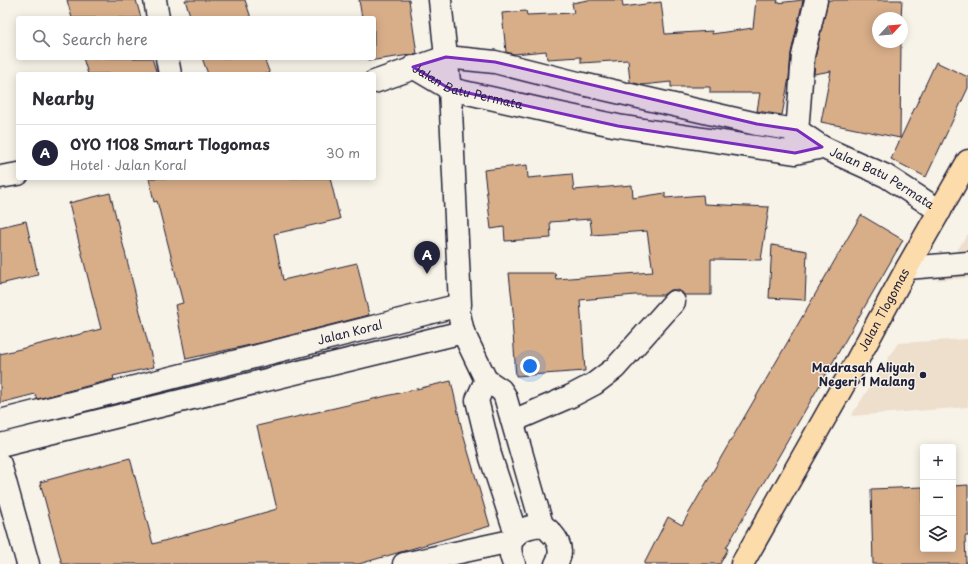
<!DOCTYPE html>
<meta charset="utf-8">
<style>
body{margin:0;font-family:"Playpen Sans",sans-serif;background:#f2f2f3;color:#2b2b33}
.controls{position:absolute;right:12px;bottom:12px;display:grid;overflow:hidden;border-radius:4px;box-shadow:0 2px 10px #0003}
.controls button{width:36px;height:36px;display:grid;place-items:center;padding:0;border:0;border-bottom:1px solid #e1e1e2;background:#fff;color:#2b2b33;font:20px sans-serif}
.compass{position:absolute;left:872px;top:12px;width:36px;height:36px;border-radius:50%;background:#fff;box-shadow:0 2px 10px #0003;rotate:64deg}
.you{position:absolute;left:530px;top:366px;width:14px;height:14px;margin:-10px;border:3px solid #fff;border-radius:50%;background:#1a73e8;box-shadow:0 0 0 6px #1a73e833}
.badge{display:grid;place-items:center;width:26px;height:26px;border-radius:50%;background:#22223b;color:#fff;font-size:13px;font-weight:700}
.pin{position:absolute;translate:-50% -33px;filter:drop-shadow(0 1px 2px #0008)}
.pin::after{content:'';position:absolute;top:21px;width:14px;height:12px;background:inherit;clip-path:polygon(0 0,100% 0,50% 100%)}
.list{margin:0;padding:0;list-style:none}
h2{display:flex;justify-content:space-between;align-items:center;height:52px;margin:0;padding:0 16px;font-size:17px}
h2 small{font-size:13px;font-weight:400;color:#7c7c81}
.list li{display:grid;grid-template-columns:26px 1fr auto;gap:12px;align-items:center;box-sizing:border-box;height:56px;padding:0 16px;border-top:1px solid #e1e1e2}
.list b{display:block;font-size:15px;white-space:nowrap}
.list p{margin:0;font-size:13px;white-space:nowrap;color:#7c7c81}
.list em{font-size:13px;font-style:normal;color:#7c7c81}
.icon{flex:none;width:22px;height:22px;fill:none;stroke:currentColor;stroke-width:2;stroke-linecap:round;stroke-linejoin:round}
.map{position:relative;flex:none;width:968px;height:564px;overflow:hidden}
.search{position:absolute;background:#fff;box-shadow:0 2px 10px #0003;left:16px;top:16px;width:360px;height:44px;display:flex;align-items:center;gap:10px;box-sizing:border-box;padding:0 14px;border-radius:4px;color:#7c7c81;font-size:15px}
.panel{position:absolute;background:#fff;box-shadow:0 2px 10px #0003;left:16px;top:72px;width:360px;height:108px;border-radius:4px}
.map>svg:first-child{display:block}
.built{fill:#eedecc}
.building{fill:#d8ae89;stroke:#22223b}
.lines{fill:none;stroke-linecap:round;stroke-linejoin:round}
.minor-casing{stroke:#22223b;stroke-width:25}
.major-casing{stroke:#22223b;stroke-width:25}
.minor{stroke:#f7f3e8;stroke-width:22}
.major{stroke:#fddcac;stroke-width:22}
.marked{fill:#7b2cbf;fill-opacity:0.2;stroke:#7b2cbf;stroke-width:3;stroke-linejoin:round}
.poi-dot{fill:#22223b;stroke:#f7f3e8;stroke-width:1.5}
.labels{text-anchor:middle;stroke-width:3;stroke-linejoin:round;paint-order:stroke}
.street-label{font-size:12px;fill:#22223b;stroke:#f7f3e8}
.poi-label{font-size:12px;font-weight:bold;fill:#22223b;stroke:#f7f3e8;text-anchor:end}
</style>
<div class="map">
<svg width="968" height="564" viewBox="0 0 968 564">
<rect width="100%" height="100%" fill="#f7f3e8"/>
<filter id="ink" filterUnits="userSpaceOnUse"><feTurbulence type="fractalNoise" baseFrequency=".025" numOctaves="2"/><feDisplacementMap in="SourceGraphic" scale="8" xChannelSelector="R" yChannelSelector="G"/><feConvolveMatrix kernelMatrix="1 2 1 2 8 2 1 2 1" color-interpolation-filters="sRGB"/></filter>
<g filter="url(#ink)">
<path class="built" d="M 968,234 L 968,278 L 937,280 Z
M 968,339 L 968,407 L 851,416 L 898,343 Z"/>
<path class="building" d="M 67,0 L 136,0 L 141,18 L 72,18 Z
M 185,0 L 245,0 L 251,18 L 191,18 Z
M 359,0 L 409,0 L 417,54 L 368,61 L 368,58 L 374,58 L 374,18 L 362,18 Z
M 588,0 L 622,0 L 623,7 L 661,2 L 665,34 L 712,31 L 712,34 L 753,28 L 756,0 L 778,0 L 777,3 L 803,0 L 791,53 L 789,78 L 782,115 L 757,111 L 760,93 L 710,93 L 710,87 L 671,87 L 671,82 L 642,85 L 630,82 L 628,60 L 581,63 L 581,57 L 547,59 L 546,51 L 514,54 L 506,52 L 502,13 L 526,11 L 527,15 L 574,13 L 572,3 Z
M 828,0 L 902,0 L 901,18 L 878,18 L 878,42 L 901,42 L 900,138 L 821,122 L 831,71 L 814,74 L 815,58 Z
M 83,58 L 152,58 L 157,74 L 88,74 Z
M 202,58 L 264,58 L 270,74 L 208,74 Z
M 936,62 L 968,77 L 968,88 L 926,177 L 891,159 Z
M 527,165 L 528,178 L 572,174 L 574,190 L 632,185 L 633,198 L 665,193 L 665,198 L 703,195 L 704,204 L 769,207 L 761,260 L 711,259 L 711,295 L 684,295 L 682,292 L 676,290 L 670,290 L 663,295 L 635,295 L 580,300 L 585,371 L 516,376 L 512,320 L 514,320 L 509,273 L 555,273 L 556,279 L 653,272 L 647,231 L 592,235 L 590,219 L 550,222 L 551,238 L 505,241 L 504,227 L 491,229 L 484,170 Z
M 149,178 L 330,178 L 340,219 L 274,234 L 283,280 L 357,263 L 369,315 L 264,342 L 186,359 L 175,305 L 183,303 L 157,201 L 154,202 Z
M 110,193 L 154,367 L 113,376 L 114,379 L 37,399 L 35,394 L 0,403 L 0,354 L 101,329 L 69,203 Z
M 861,215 L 903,240 L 726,548 L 728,549 L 720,564 L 644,564 L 668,517 L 682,525 Z
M 26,221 L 38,275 L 0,284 L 0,227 Z
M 772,245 L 807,251 L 805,300 L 769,298 Z
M 451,381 L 463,434 L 490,526 L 359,564 L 62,564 L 40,482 L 130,458 L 153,544 L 277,509 L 257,426 Z
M 968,485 L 968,536 L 965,536 L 966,564 L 873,564 L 871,489 L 923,487 L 923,549 L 953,549 L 953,486 Z"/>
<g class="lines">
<g class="minor-casing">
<g id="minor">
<path d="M 155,0 L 158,18"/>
<path d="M 167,58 L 170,74"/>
<path id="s1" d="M 413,67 L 450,89 L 561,114 L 618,126 L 795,153 L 822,147"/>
<path id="s2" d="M 374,82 L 446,57 L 495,62 L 578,83 L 757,124 L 797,130 L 822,147 L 886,176 L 940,211"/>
<path d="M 796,145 L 803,56 L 816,0"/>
<path d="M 0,177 L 18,174"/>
<path d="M 907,268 L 968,263"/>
<path d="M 460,318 L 463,332 L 486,380 L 501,390 L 505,396 L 542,525"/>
<path d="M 486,380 L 477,400 L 491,458 L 516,534"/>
<path id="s3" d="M 0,421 L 460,305 L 450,89 L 446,57 L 440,0"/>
<path d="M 513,421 L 571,396 L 594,384 L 615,368 L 674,302"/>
<path d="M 0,445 L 463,332"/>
<path d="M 0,464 L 28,564"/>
<path d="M 404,564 L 511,541"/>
<path d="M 514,564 C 503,539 518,527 542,525 C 555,534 566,548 556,564"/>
</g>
</g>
<g class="major-casing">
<g id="major">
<path id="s4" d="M 742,564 L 848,377 L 907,268 L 968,161"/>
</g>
</g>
<use href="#minor" class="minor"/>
<use href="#major" class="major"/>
</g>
</g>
<path class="marked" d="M 446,57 L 495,62 L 757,124 L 797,130 L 822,147 L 795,153 L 618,126 L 450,89 L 413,67 Z"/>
<circle class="poi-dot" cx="923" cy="375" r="4"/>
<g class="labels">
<g class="street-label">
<text dy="4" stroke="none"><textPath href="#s1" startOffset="59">Jalan Batu Permata</textPath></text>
<text dy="4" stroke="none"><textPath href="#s2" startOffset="533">Jalan Batu Permata</textPath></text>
<text dy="4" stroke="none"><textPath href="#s4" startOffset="291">Jalan Tlogomas</textPath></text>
<text dy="4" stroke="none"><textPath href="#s3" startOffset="361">Jalan Koral</textPath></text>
</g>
<g class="poi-label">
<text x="915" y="372">Madrasah Aliyah<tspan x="915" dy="14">Negeri 1 Malang</tspan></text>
</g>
</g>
</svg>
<div class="controls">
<button>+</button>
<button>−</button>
<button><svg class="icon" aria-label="layers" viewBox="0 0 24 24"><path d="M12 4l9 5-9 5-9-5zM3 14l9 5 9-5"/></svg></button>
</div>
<svg class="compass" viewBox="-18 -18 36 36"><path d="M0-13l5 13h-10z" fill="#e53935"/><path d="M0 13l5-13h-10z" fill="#7c7c81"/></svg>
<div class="you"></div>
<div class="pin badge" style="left:427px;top:274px">A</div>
<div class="search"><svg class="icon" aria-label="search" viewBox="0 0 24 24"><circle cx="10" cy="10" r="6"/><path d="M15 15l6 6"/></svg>Search here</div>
<section class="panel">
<h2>Nearby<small></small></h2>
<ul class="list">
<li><span class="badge">A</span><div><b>OYO 1108 Smart Tlogomas</b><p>Hotel · Jalan Koral</p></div><em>30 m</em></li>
</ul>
</section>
</div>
